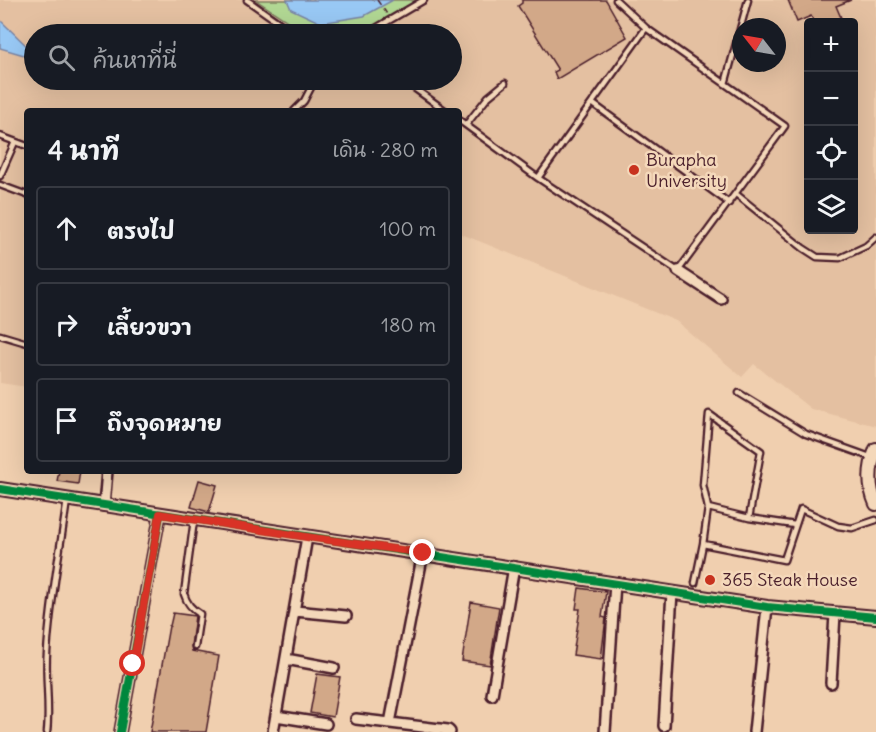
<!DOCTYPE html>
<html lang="th">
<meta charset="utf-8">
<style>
body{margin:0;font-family:Delius,"Playpen Sans Thai",sans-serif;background:#242831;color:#f1f3f6}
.controls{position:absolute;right:18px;top:18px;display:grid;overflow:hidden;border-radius:6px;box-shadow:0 6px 24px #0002}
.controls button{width:54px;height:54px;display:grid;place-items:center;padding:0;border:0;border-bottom:2px solid #363941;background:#171b24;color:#f1f3f6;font:30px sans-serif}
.compass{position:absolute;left:732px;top:18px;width:54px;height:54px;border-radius:50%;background:#171b24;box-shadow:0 6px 24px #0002;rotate:301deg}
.stop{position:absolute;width:18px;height:18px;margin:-14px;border:4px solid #d93025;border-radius:50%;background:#fff}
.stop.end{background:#d93025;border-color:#fff;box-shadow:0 2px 6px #0008}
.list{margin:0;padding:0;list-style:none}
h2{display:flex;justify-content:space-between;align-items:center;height:78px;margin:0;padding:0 24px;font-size:26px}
h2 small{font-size:20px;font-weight:400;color:#9ea1a6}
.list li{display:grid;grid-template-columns:39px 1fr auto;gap:18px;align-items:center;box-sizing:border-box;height:84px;margin:0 12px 12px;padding:0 12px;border:2px solid #363941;border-radius:6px}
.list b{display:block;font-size:22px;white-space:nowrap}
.list em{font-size:20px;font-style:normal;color:#9ea1a6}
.icon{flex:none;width:33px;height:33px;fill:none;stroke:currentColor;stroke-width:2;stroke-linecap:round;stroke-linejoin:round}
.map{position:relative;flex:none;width:876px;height:732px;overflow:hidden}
.search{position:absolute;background:#171b24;box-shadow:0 6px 24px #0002;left:24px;top:24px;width:438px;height:66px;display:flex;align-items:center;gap:15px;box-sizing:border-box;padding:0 21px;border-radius:33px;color:#9ea1a6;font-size:22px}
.panel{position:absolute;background:#171b24;box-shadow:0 6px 24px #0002;left:24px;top:108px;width:438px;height:366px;border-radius:6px}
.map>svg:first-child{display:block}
.built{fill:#e4c0a1;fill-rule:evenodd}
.green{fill:#b1d793;stroke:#7e7b5f;stroke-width:1.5}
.water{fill:#98c8f4;stroke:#7984a4;stroke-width:1.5}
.building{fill:#d2a888;stroke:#4a1f2b;stroke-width:1.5}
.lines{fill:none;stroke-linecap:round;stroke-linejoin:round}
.service-casing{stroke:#4a1f2b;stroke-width:9}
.minor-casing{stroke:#4a1f2b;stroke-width:14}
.tertiary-casing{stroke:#4a1f2b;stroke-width:16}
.path{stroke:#4a1f2b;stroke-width:1.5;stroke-dasharray:6 4.5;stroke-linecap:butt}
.service{stroke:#f4d8ba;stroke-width:4.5}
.minor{stroke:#f4d8ba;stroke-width:9}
.tertiary{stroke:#f4d8ba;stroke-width:12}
.cycleway-casing{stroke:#f4d8ba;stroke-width:11}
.cycleway{stroke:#00873e;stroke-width:8}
.route{stroke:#d93025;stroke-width:8}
.poi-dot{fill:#c8321e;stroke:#f4d8ba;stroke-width:2}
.labels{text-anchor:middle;stroke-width:5;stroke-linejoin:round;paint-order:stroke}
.poi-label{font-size:18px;fill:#4a1f2b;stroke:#f4d8ba;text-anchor:start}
</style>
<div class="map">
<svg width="876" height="732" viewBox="0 0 876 732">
<rect width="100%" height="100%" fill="#f0cfaf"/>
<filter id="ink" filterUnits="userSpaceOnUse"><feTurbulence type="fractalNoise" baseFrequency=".0167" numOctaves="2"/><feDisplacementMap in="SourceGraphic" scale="12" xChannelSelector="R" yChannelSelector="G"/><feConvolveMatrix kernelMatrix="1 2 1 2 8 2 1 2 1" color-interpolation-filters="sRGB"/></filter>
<g filter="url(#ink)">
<path class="built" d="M 0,0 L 876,0 L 876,426 L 811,409 L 754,364 L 742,377 L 676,321 L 459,233 L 459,111 L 27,111 L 27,387 L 0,383 ZM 808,22 L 854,22 L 854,230 L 808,230 ZM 741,27 L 777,27 L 777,63 L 741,63 ZM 34,34 L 452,34 L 452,80 L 34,80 Z"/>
<path class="green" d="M 256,0 L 424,0 L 366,34 L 307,34 Z"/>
<path class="water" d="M 287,0 L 393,0 L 364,16 L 321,23 L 291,9 Z
M 0,20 L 34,53 L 34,58 L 0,48 Z"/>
<path class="building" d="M 522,0 L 606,0 L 627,37 L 557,79 L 554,72 L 558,70 L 518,6 L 522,3 Z
M 788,0 L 851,0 L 836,6 L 842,20 L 835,22 L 814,22 L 811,16 L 797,22 Z
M 59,471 L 80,471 L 78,484 L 57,481 Z
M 199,480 L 217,485 L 209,512 L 191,507 Z
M 579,588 L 606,592 L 602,617 L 606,618 L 601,659 L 573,655 L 580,609 L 576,609 Z
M 471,602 L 499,607 L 490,665 L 462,661 Z
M 173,613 L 195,616 L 191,646 L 192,651 L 219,656 L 206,732 L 150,732 L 169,626 L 170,626 Z
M 317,674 L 340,677 L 333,717 L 310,713 Z"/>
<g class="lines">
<g class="service-casing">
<path id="service" d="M 247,0 L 295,34
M 366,34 L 424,0
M 403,80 L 446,111
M 725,84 L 748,0
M 592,103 L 729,203
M 294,111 L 304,101 L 315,80
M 459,120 L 538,178 L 678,271 L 785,126 L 646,28 L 616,0
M 466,125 L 488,97 L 505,83
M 0,136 L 27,146
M 0,176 L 15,142
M 538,178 L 646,28
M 0,185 L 27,195
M 736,194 L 803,248 L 817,257 L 840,258 L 866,246 L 876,237
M 0,335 L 27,343
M 739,393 L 806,434 L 873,458
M 708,508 L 749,518
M 194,520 L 184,594 C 187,604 192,609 200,614 L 195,647
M 703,544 L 708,508 L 703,485 L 709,414 L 761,451 L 749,518 L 795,525
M 695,583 L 703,544 L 784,560 L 801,509 L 838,526 L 852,528 L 876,520
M 47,732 C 50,706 45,679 47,653 C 50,602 60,551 67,500"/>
</g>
<g class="minor-casing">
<path id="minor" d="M 678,271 L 721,299
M 104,506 L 107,471
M 295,611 L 346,616
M 286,659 L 334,668
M 831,683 L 835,614
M 492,695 L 514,567
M 276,716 L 326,724
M 356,719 L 390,723 L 423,553
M 390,723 L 448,730 L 450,732
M 664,726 L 672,592
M 120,732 L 160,515
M 273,732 L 307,537
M 605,732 L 615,583
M 754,732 L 767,607"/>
</g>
<g class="tertiary-casing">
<path id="tertiary" d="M 876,449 C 869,467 868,486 876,504
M 0,489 L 767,607 L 876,617"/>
</g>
<path class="path" d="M 377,0 L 387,14"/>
<use href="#service" class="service"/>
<use href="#minor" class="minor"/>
<use href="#tertiary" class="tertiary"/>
<g class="cycleway-casing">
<path id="cycleway" d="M 0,489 L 767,607 L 876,617
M 120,732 L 160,515"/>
</g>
<use href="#cycleway" class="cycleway"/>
</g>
</g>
<g class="lines" filter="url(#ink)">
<path class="route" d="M 133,664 L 160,514 L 307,537 L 423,553"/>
</g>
<g class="poi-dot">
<circle cx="634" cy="170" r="6"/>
<circle cx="710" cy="580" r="6"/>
</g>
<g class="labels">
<g class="poi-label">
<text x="646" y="166">Burapha<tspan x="646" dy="21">University</tspan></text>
<text x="722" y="586">365 Steak House</text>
</g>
</g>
</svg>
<div class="controls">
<button>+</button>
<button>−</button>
<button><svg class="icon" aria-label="locate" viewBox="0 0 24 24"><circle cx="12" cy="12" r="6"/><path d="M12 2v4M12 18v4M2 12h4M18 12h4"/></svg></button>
<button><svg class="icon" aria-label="layers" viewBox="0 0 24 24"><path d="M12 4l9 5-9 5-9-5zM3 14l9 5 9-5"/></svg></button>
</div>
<svg class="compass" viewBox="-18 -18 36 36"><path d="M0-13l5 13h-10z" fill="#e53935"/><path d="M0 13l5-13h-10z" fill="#9ea1a6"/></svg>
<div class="stop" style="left:133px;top:664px"></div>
<div class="stop end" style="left:423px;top:553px"></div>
<div class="search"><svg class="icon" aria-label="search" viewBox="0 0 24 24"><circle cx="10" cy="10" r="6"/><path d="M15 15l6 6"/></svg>ค้นหาที่นี่</div>
<section class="panel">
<h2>4 นาที<small>เดิน · 280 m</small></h2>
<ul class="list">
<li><svg class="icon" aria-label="ahead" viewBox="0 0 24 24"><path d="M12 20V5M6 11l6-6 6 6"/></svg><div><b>ตรงไป</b></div><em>100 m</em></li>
<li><svg class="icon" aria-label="right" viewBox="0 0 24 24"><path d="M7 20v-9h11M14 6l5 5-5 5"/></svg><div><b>เลี้ยวขวา</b></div><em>180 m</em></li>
<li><svg class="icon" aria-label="arrive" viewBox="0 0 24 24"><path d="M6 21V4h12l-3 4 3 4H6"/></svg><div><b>ถึงจุดหมาย</b></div></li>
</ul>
</section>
</div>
